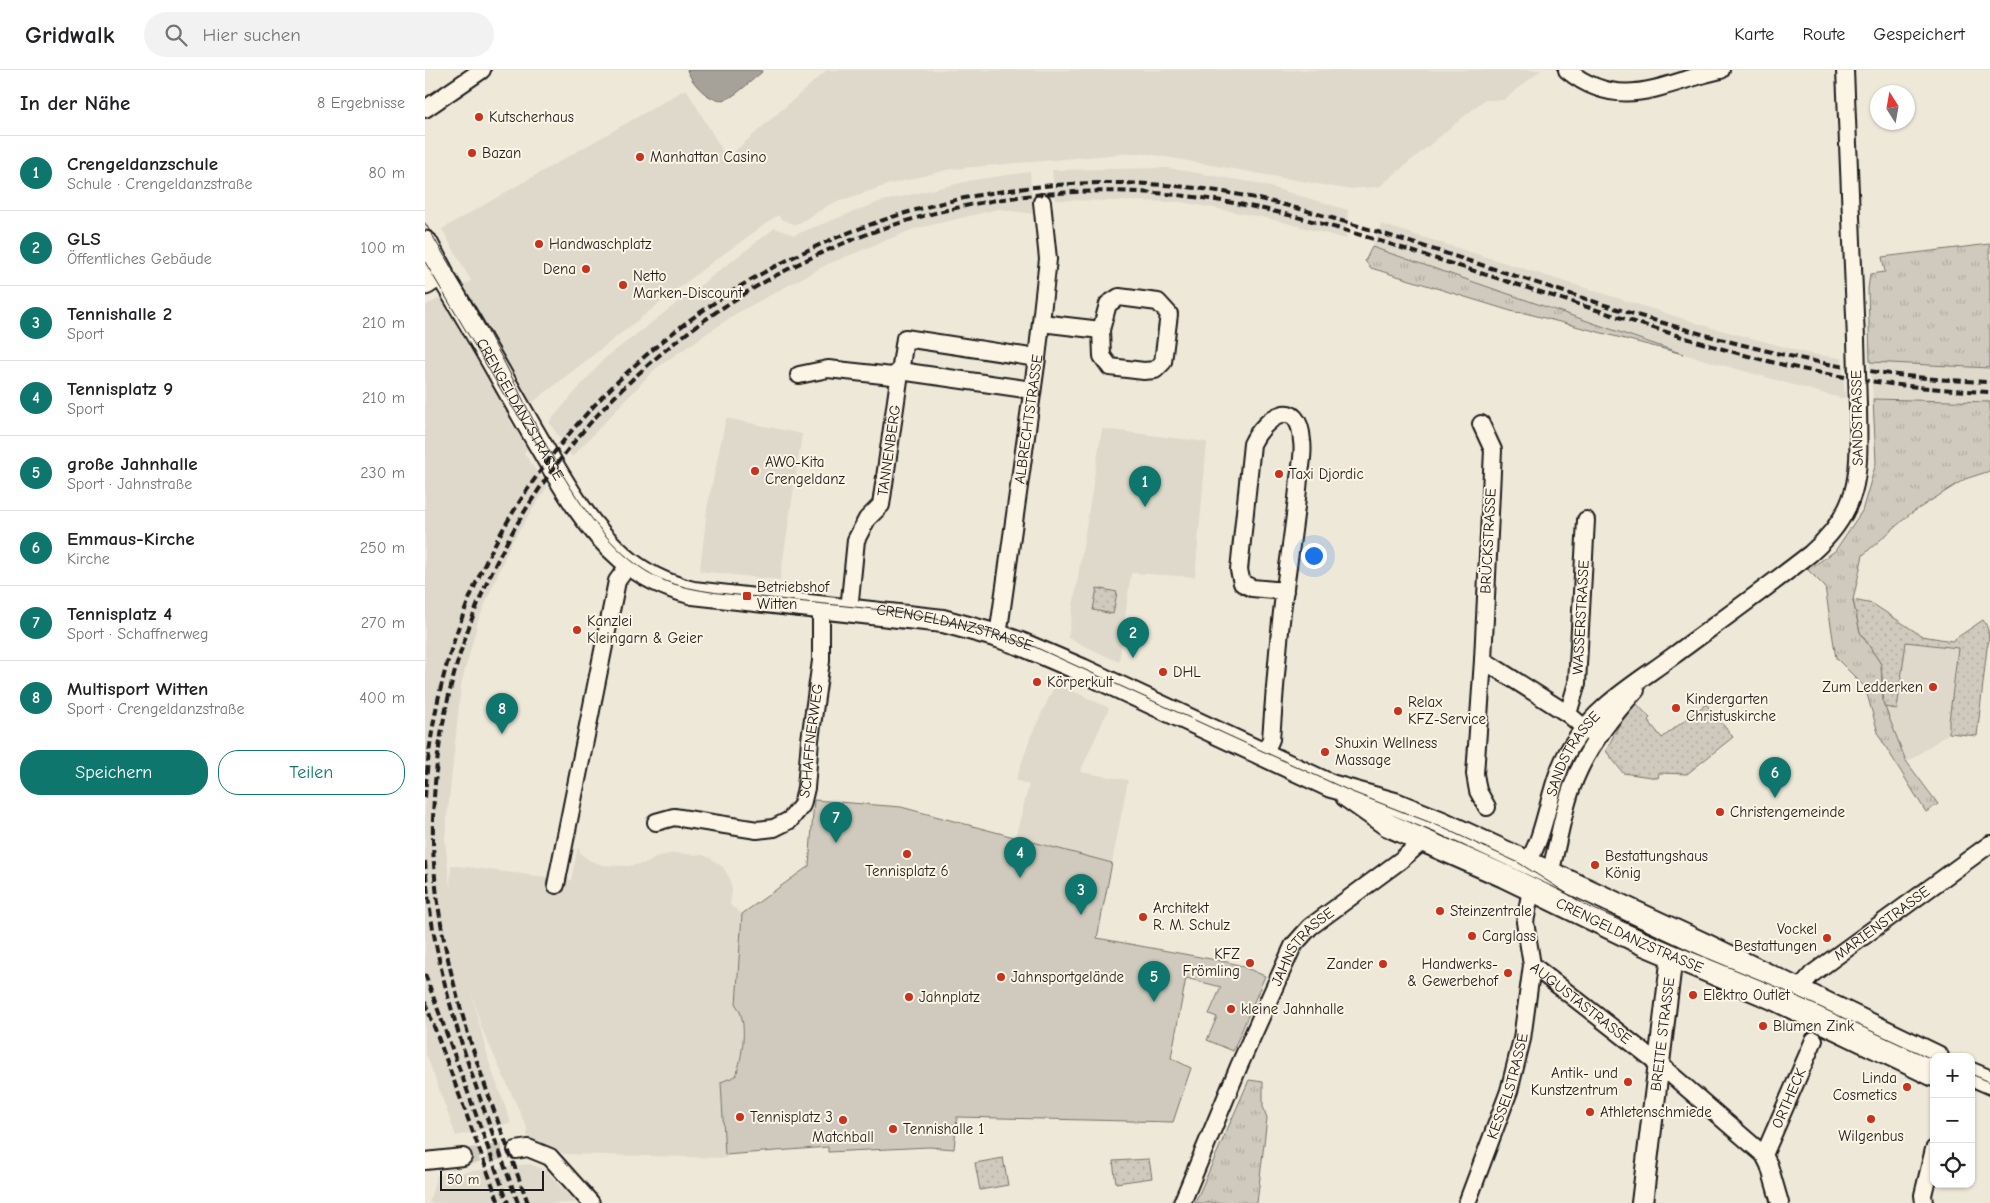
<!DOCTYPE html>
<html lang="de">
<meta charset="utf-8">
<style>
body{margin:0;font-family:"Comic Neue",sans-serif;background:#f2f2f2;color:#202124}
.controls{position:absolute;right:15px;bottom:15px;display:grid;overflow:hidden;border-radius:10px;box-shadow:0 1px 4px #0004}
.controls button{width:45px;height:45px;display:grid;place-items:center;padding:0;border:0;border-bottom:1px solid #e0e0e0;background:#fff;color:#202124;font:25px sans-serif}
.compass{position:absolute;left:1445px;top:15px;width:45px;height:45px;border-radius:50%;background:#fff;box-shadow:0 1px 4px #0004;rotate:349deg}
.scale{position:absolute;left:15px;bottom:12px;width:104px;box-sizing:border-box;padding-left:5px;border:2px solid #1c1c1c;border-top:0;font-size:14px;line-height:18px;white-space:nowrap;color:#1c1c1c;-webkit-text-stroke:4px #fcf5e5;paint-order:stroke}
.you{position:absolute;left:888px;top:485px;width:18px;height:18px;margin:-12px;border:4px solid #fff;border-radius:50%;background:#1a73e8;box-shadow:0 0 0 8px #1a73e833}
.badge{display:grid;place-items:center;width:32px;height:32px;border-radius:50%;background:#0f766e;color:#fff;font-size:16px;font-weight:700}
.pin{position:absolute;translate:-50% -41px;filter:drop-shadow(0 1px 2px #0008)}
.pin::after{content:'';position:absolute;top:26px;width:18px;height:15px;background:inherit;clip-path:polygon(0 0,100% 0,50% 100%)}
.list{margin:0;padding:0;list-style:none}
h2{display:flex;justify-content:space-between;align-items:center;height:65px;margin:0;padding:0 20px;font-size:21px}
h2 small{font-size:16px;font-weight:400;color:#757577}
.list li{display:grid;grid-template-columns:32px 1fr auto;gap:15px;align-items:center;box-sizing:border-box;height:75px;padding:0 20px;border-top:1px solid #e0e0e0}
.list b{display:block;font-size:19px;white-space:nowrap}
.list p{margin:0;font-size:16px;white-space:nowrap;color:#757577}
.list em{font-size:16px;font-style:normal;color:#757577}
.actions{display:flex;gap:10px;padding:15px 20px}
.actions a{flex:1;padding:11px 0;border:1px solid #0f766e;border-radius:20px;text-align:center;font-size:18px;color:#0f766e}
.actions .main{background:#0f766e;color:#fff}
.icon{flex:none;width:28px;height:28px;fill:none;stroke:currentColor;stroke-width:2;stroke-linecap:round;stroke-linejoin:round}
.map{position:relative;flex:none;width:1565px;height:1133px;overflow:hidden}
header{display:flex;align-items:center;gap:30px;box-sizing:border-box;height:70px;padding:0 25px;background:#fff;border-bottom:1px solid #e0e0e0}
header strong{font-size:24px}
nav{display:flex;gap:28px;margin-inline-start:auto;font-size:18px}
.search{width:350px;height:45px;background:#f2f2f2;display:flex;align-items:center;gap:12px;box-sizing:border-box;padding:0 18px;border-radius:28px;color:#757577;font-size:19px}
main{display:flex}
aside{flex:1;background:#fff}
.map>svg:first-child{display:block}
.built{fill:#ded9cb}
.grass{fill:url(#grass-tufts);stroke:#76736c}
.park{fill:url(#park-dots);stroke:#76736c}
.pitch{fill:#cfcabd;stroke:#76736c}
.water{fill:#a7a299;stroke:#6f6c67}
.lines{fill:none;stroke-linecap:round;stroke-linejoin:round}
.minor-tunnel{stroke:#cec9bd;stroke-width:16;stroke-dasharray:16 8;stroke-linecap:butt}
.minor-casing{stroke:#1c1c1c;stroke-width:20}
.tertiary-casing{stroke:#1c1c1c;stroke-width:24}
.secondary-casing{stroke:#1c1c1c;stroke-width:26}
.primary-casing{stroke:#1c1c1c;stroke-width:29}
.minor{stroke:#fcf5e5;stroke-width:16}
.tertiary{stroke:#fcf5e5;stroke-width:20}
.secondary{stroke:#fcf5e5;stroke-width:22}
.primary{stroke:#fcf5e5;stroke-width:25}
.tram{stroke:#1c1c1c;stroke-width:1}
.rail{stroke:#1c1c1c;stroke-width:4;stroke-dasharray:8 4;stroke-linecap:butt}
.minor-bridge-casing{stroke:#1c1c1c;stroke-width:20;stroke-linecap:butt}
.minor-bridge{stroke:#fcf5e5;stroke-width:16}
.poi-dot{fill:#c8321e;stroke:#fcf5e5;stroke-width:2}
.labels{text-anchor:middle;stroke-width:4;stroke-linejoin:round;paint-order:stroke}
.poi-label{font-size:15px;fill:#1c1c1c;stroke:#fcf5e5;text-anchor:start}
.street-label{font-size:15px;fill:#1c1c1c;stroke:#fcf5e5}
</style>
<header>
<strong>Gridwalk</strong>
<div class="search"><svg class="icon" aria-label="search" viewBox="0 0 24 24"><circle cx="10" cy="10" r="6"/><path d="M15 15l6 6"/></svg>Hier suchen</div>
<nav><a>Karte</a><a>Route</a><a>Gespeichert</a></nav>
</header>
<main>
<aside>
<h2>In der Nähe<small>8 Ergebnisse</small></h2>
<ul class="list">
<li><span class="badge">1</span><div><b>Crengeldanzschule</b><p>Schule · Crengeldanzstraße</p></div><em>80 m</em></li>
<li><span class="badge">2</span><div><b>GLS</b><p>Öffentliches Gebäude</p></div><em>100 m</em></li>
<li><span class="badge">3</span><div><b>Tennishalle 2</b><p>Sport</p></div><em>210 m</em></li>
<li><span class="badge">4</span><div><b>Tennisplatz 9</b><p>Sport</p></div><em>210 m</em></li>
<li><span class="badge">5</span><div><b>große Jahnhalle</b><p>Sport · Jahnstraße</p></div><em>230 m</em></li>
<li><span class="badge">6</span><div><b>Emmaus-Kirche</b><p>Kirche</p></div><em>250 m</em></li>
<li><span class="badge">7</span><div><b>Tennisplatz 4</b><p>Sport · Schaffnerweg</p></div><em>270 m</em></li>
<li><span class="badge">8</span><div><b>Multisport Witten</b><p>Sport · Crengeldanzstraße</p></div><em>400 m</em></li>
</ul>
<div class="actions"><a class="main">Speichern</a><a>Teilen</a></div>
</aside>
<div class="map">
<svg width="1565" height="1133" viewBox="0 0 1565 1133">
<defs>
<pattern id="grass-tufts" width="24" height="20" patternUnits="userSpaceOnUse" patternTransform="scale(1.25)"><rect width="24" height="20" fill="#cfcabd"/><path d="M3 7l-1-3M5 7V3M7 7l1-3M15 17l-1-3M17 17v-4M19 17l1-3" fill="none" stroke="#b1ada2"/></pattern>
<pattern id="park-dots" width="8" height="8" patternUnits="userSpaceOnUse" patternTransform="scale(1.25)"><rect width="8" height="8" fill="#cfcabd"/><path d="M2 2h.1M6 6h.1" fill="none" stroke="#b1ada2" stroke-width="1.8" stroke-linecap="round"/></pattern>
</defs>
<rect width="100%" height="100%" fill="#eee8d9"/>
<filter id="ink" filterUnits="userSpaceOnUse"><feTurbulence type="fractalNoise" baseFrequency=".02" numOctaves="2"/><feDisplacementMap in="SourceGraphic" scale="10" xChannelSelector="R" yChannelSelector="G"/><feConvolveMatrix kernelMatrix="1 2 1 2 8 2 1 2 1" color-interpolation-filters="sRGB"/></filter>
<g filter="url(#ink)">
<path class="built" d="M 402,0 L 1116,0 L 1079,30 L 1059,30 L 954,117 L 921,119 L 724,84 L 708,83 L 526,99 L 462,115 L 406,134 L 371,155 L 356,149 L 353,145 L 286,193 L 85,350 L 102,379 L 99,383 L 122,417 L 85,475 L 53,551 L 36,616 L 20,768 L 25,819 L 26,795 L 146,810 L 153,777 L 156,784 L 164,790 L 177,795 L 203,796 L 222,793 L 234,786 L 250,783 L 278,785 L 285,788 L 298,797 L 305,809 L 307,821 L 305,835 L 317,844 L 311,935 L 317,942 L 318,969 L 316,991 L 311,1006 L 296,1012 L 301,1088 L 139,1084 L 128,1077 L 103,1073 L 102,1058 L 57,959 L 44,914 L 65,995 L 86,1053 L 31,1066 L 0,981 L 0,236 L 46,211 L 17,159 L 261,19 L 302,88 Z
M 742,98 L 831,113 L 923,140 L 921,169 L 851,150 L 757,132 L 630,130 L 627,100 Z
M 605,102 L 608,144 L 574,139 L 489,159 L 403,194 L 312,243 L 230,299 L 147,387 L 124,352 L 179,289 L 350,158 L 369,165 L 454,132 L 548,110 Z
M 956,154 L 1288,258 L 1386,284 L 1417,288 L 1420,328 L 1415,328 L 1258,284 L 947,177 Z
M 1445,292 L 1565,298 L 1565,332 L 1448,329 Z
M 301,348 L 377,364 L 355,510 L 275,501 L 282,439 Z
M 677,359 L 782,372 L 770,507 L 706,503 L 694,592 L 643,568 Z
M 1428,530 L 1448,534 L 1497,566 L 1527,571 L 1558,550 L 1565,560 L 1565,574 L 1562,578 L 1552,666 L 1524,663 L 1481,693 L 1458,634 L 1456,594 L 1435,562 Z
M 631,613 L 684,638 L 655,702 L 703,710 L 687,793 L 590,768 L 604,715 L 591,710 L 605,668 Z
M 105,1094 L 121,1101 L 151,1133 L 4,1133 L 12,1105 Z"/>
<path class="grass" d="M 1565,174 L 1565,298 L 1445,292 L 1443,219 L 1445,204 L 1460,202 L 1457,187 Z
M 947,177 L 1258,284 L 1100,243 L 1089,242 L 946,198 L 940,191 Z
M 1448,329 L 1565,332 L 1565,401 L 1540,409 L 1485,444 L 1438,485 L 1428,530 L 1435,562 L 1456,594 L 1458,632 L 1481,691 L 1513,734 L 1501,742 L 1454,666 L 1440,617 L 1411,588 L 1400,517 L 1383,500 L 1410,481 L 1437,441 L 1451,393 Z
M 824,1010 L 838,1012 L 838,1036 L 842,1048 L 832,1133 L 770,1133 Z"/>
<path class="park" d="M 672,518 L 692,522 L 688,544 L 668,540 Z
M 1428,530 L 1448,534 L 1497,566 L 1527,571 L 1558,550 C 1564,558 1565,568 1562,578 L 1552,666 L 1524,663 L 1524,652 L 1533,578 L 1481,572 L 1472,639 L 1459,637 L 1456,594 L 1435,562 Z
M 1211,633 L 1225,648 L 1223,650 L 1237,668 L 1281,634 L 1308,667 L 1262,704 L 1234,703 L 1233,708 L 1198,703 L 1181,681 L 1193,657 Z
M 578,1088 L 583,1115 L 555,1120 L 550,1093 Z
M 724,1089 L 727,1108 L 691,1113 L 688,1091 Z"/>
<path class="pitch" d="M 389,730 L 476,737 L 687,793 L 672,868 L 802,892 L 814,895 L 840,906 L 808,981 L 782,970 L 792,947 L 784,944 L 796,917 L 761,908 L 746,988 L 766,998 L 748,1052 L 532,1047 L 529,1079 L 504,1077 L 403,1082 L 403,1077 L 300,1085 L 296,1012 L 311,1006 C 317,987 324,951 311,935 L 317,844 L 384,796 Z"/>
<path class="water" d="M 262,0 L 336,0 L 337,2 C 327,10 317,20 306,27 C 288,38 268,15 262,0 Z"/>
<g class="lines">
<path class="minor-tunnel" d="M 38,1087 L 91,1080"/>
<g class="minor-casing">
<g id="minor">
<path d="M 1142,0 C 1196,44 1240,12 1296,0"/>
<path d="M 1420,0 L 1431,270"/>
<path d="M 0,39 L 57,0"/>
<path d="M 694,227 L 733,232 L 744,244 L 738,292 L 730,300 L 719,301 L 685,297 L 677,286 L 676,260 L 683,234 Z"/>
<path d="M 616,253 L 676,260"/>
<path d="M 374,305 L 403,299 L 467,306 L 475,301 L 607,320"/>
<path d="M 1056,354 L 1068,380 L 1058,590 L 1143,644 L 1171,668"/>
<path id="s1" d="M 424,540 L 431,470 L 442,449 L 456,435 L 480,268 L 612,288"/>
<path id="s2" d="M 573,566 L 612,288 L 623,189 L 617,132"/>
<path d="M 1058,590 L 1050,704 L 1053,721 L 1062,737"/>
<path id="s3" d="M 1143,644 L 1152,613 L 1161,450"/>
<path d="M 839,685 L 846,669 C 850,619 853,568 860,518 C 865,481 871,445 874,408 C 876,396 879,383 877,371 C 874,324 840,347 827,374 L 814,500 L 817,513 L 827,518 L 860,521"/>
<path id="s4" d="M 231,752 L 249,747 L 332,760 L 349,758 L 365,750 L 377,735 L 381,718 L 385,670 L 396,591 L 396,537"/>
<path id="s5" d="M 1103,793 C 1107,784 1112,775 1115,765 C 1125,735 1129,703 1146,676 C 1172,635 1210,614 1248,586 C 1294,552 1340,519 1385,484 C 1438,438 1434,402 1433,337"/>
<path d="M 1125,803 C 1133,775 1137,744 1147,717 C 1160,680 1185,648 1211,620"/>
<path d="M 131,815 L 192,511 L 205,493"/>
<path id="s6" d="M 1107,895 L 1234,994 L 1339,1085 L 1344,1095 L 1355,1133"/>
<path id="s7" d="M 1363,923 L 1373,920 L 1387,904 L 1565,774"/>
<path d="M 91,1080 L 103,1078 L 125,1087 L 166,1133"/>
<path id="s8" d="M 1339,1085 L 1389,970"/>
<path d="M 0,1091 L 38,1087"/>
<path id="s9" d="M 757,1133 L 814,996 L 868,876 L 885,857 L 976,790 L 999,770"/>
<path id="s10" d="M 1042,1133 L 1084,1021 L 1097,969 L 1107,895 L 1100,852 L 1106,819"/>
<path d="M 1499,1133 L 1498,1125 L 1509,1079"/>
</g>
</g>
<g class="tertiary-casing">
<g id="tertiary">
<path id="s11" d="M 1217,1133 L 1247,885"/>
</g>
</g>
<g class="secondary-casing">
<g id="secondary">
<path id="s12" d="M 15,202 C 48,255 78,310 109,364 C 134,407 159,454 197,487 C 218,506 241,516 268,523 L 518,551 L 573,566 L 596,574 L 657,600 L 906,716 L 970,734 L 1017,753 L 1278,874 L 1512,987"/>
<path id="s13" d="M 922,726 L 963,755 L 1079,806 L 1219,874 L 1348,928 L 1509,1005"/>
<path d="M 1546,1004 L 1565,1012"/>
</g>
</g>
<g class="primary-casing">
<path id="primary" d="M 0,174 L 15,202 L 0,212"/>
</g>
<use href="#minor" class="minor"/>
<use href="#tertiary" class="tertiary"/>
<use href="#secondary" class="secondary"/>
<use href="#primary" class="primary"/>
<g class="tram">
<path id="s14" d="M 0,153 C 26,197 53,242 77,288 C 114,358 166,489 249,514 C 285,525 324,525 362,530 C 406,535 452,538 496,546 C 535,553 573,564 610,577 L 927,722 L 1014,756 L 1094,793 L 1160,835 L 1248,874 L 1345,914 L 1509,990"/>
<path d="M 0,192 L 78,323 L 113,375"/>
<path d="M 1546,1004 L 1565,1012"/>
<path d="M 1546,1016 L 1565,1026"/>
</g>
<path class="rail" d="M 0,728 C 9,559 84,411 208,297 C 277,233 359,185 447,154 C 559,114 681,103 799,122 C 869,134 936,157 1004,178 C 1187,236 1370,307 1565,312
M 0,791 C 7,910 53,1022 93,1133
M 0,904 L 83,1133
M 0,932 L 74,1133
M 103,1133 C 58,1010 5,883 8,750 C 18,360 384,81 761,126 C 851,136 936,165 1021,192 C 1081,211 1140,230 1200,249 C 1270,271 1341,294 1414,306 C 1464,315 1514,320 1565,322"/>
<g class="minor-bridge-casing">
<path id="minor-bridge" d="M 1431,270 L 1433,337"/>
</g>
<use href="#minor-bridge" class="minor-bridge"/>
</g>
</g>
<g class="poi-dot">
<circle cx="54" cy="47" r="5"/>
<circle cx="47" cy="83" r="5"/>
<circle cx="215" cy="87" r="5"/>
<circle cx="114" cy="174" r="5"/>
<circle cx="161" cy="199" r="5"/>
<circle cx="198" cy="215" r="5"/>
<circle cx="330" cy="401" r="5"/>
<circle cx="854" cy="404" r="5"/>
<rect x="317" y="521" width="10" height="10" rx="2.5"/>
<circle cx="152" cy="560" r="5"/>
<circle cx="738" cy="602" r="5"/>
<circle cx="612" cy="612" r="5"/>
<circle cx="1508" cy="617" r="5"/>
<circle cx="1251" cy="638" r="5"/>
<circle cx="973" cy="641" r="5"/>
<circle cx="900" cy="682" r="5"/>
<circle cx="1295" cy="742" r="5"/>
<circle cx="482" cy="784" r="5"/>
<circle cx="1170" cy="795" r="5"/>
<circle cx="1015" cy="841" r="5"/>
<circle cx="718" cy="847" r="5"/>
<circle cx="1047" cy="866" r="5"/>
<circle cx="1402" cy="868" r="5"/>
<circle cx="825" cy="893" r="5"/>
<circle cx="958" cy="894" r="5"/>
<circle cx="1083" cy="903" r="5"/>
<circle cx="576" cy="907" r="5"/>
<circle cx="1268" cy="925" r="5"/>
<circle cx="484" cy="927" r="5"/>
<circle cx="806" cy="939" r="5"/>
<circle cx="1338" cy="956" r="5"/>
<circle cx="1203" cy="1012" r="5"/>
<circle cx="1482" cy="1017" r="5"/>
<circle cx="1165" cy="1042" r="5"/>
<circle cx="315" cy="1047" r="5"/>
<circle cx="1446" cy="1049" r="5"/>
<circle cx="418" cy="1050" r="5"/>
<circle cx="468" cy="1059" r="5"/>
</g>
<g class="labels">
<g class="poi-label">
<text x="64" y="52">Kutscherhaus</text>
<text x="57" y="88">Bazan</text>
<text x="225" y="92">Manhattan Casino</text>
<text x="124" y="179">Handwaschplatz</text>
<text x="151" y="204" text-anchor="end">Dena</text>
<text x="208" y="211">Netto<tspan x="208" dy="17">Marken-Discount</tspan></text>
<text x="340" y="397">AWO-Kita<tspan x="340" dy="17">Crengeldanz</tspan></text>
<text x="864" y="409">Taxi Djordic</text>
<text x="332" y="522">Betriebshof<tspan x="332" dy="17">Witten</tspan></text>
<text x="162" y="556">Kanzlei<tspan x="162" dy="17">Kleingarn &amp; Geier</tspan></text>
<text x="748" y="607">DHL</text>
<text x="622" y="617">Körperkult</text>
<text x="1498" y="622" text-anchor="end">Zum Ledderken</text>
<text x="1261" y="634">Kindergarten<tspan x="1261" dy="17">Christuskirche</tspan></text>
<text x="983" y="637">Relax<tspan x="983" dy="17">KFZ-Service</tspan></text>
<text x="910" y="678">Shuxin Wellness<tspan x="910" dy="17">Massage</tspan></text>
<text x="1305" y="747">Christengemeinde</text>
<text x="1180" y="791">Bestattungshaus<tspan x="1180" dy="17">König</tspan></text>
<text x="482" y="806" text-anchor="middle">Tennisplatz 6</text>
<text x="728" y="843">Architekt<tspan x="728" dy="17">R. M. Schulz</tspan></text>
<text x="1025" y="846">Steinzentrale</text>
<text x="1392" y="864" text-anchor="end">Vockel<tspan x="1392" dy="17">Bestattungen</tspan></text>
<text x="1057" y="871">Carglass</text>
<text x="815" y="889" text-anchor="end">KFZ<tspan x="815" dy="17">Frömling</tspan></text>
<text x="948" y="899" text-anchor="end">Zander</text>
<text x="1073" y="899" text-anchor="end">Handwerks-<tspan x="1073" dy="17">&amp; Gewerbehof</tspan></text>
<text x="586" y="912">Jahnsportgelände</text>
<text x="1278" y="930">Elektro Outlet</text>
<text x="494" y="932">Jahnplatz</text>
<text x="816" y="944">kleine Jahnhalle</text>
<text x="1348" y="961">Blumen Zink</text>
<text x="1193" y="1008" text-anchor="end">Antik- und<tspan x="1193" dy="17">Kunstzentrum</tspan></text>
<text x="1472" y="1013" text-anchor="end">Linda<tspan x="1472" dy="17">Cosmetics</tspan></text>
<text x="1175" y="1047">Athletenschmiede</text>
<text x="325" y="1052">Tennisplatz 3</text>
<text x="478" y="1064">Tennishalle 1</text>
<text x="1446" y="1071" text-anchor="middle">Wilgenbus</text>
<text x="418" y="1072" text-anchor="middle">Matchball</text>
</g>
<g class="street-label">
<text dy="5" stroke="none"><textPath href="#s12" startOffset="159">CRENGELDANZSTRASSE</textPath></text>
<text transform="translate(1432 348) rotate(-91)" y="5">SANDSTRASSE</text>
<text dy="5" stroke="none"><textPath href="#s2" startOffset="219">ALBRECHTSTRASSE</textPath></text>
<text dy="5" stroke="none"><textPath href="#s1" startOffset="169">TANNENBERG</textPath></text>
<text transform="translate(1063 471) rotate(-87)" y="5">BRÜCKSTRASSE</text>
<text dy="5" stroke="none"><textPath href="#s3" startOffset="98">WASSERSTRASSE</textPath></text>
<text dy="5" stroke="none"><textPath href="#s14" startOffset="731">CRENGELDANZSTRASSE</textPath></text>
<text dy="5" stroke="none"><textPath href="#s4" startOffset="222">SCHAFFNERWEG</textPath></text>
<text dy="5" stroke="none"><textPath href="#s5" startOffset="119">SANDSTRASSE</textPath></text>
<text dy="5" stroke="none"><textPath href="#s7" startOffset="118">MARIENSTRASSE</textPath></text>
<text dy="5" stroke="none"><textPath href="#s13" startOffset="316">CRENGELDANZSTRASSE</textPath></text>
<text dy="5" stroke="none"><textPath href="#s9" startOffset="285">JAHNSTRASSE</textPath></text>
<text dy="5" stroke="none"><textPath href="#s6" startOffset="62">AUGUSTASTRASSE</textPath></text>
<text dy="5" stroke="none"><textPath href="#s11" startOffset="170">BREITE STRASSE</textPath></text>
<text dy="5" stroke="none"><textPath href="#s10" startOffset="124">KESSELSTRASSE</textPath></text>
<text dy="5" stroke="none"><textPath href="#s8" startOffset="62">ORTHECK</textPath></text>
</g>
</g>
</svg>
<div class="controls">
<button>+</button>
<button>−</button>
<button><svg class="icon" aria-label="locate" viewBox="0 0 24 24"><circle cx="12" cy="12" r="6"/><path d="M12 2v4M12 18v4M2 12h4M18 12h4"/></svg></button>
</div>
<svg class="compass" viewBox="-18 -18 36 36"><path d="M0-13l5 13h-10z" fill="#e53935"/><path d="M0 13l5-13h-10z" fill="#757577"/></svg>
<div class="scale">50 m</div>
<div class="you"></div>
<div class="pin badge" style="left:720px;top:437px">1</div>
<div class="pin badge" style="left:708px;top:588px">2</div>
<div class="pin badge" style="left:656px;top:845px">3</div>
<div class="pin badge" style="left:595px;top:808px">4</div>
<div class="pin badge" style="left:729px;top:932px">5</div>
<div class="pin badge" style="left:1350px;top:728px">6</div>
<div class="pin badge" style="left:411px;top:773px">7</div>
<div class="pin badge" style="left:77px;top:664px">8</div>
</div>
</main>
